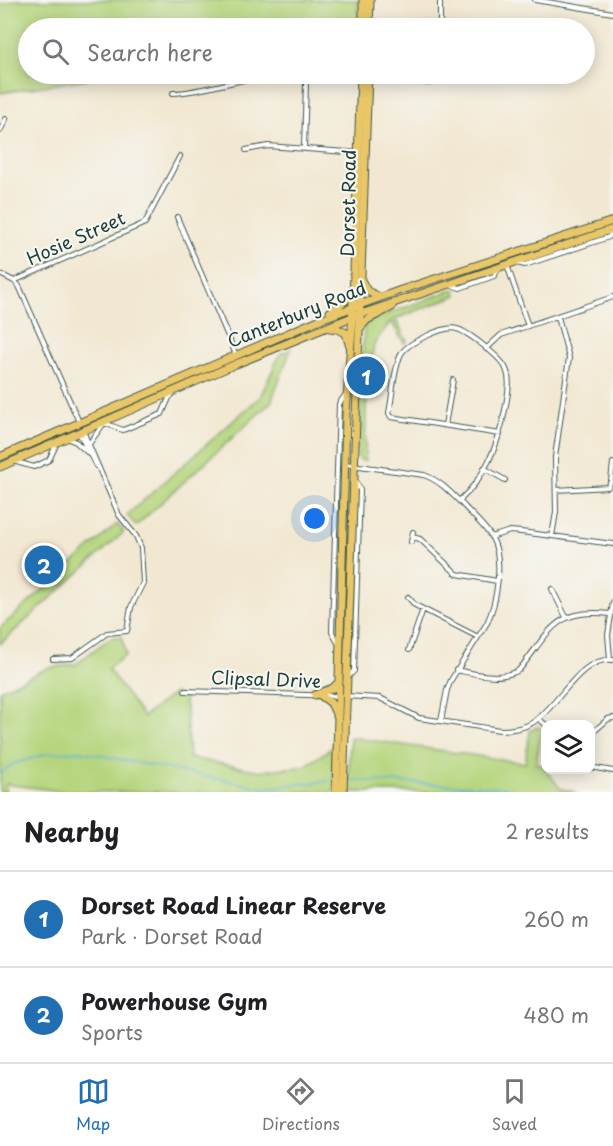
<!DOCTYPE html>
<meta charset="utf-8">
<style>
body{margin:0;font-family:"Playpen Sans",sans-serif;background:#f2f2f2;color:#202124}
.controls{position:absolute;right:18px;bottom:18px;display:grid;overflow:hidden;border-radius:12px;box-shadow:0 3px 15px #0003}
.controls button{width:54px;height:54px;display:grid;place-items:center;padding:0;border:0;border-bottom:2px solid #e0e0e0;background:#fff;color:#202124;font:30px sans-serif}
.you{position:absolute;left:315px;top:519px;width:21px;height:21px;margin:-15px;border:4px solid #fff;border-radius:50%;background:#1a73e8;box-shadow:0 0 0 9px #1a73e833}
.badge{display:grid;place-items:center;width:39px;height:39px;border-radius:50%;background:#1f6fb2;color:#fff;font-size:20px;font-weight:700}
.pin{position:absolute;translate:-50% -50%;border:3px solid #fff;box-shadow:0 2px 6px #0006}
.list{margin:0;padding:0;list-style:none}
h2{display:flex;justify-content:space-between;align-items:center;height:78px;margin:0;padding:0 24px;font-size:26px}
h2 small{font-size:20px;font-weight:400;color:#757577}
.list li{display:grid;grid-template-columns:39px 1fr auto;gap:18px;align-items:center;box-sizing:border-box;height:96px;padding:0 24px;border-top:2px solid #e0e0e0}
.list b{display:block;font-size:22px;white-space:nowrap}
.list p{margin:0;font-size:20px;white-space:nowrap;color:#757577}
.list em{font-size:20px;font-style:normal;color:#757577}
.icon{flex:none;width:33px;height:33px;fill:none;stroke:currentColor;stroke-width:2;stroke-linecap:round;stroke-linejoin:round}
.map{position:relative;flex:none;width:613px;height:792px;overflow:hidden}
.search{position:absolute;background:#fff;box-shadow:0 3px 15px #0003;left:18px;right:18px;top:18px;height:66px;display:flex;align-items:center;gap:15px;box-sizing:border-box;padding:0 21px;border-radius:33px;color:#757577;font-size:22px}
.sheet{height:270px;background:#fff}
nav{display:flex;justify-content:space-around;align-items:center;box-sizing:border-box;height:84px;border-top:2px solid #e0e0e0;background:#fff;font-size:16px;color:#757577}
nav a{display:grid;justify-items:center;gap:3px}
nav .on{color:#1f6fb2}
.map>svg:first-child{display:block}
.green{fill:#b5d57d;stroke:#6a8958;stroke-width:1.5}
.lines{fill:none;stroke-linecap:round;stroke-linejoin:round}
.stream{stroke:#53afd1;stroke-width:1.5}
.minor-casing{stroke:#3f574c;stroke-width:6}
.primary-casing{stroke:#3f574c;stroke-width:9}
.minor{stroke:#fff;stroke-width:4}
.primary{stroke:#e9c769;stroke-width:7}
.labels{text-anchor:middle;stroke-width:4.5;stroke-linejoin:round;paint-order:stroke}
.street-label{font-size:18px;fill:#1f3d34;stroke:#f6f6f2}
</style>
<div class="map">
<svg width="613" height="792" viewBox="0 0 613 792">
<rect width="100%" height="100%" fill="#f6f6f2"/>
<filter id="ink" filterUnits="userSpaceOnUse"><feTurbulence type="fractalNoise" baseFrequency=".0167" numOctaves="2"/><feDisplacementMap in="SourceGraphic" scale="12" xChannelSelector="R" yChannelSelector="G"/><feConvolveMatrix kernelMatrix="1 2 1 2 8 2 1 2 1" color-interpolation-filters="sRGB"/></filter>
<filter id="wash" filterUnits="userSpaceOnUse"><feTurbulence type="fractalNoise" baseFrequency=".008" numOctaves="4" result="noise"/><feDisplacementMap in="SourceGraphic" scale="24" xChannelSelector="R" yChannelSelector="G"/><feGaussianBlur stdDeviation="1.35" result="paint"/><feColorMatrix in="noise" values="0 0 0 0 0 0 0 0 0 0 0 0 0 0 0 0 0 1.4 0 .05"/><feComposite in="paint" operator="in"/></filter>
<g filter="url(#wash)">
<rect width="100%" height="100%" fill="#f2e8d2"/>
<path class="green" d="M 16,0 L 358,0 L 357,28 L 337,28 L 336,23 L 314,28 L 28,28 L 28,74 L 118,74 L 0,93 L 0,5 Z
M 454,289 L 457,295 L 395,319 L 407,341 L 404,343 L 391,321 L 374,344 L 366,407 L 365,461 L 360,460 L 358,457 L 364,326 L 372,320 Z
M 291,349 L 271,402 L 136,526 L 127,515 L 260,397 L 280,354 Z
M 117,524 L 124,532 L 0,644 L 0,628 Z
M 111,637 L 122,637 L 126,655 L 108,669 L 143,717 L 174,693 L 185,698 L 189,758 L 261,771 L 305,766 L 333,747 L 334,792 L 66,792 L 6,784 L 5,792 L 0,792 L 0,690 L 48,668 L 76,664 Z
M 537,727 L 544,730 L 541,736 L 536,764 L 542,765 L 560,788 L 576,792 L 348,792 L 350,737 L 525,763 L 530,731 Z"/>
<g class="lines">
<path class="stream" d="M 0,774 L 13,764 L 46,754 L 79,751 L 264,788 L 329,781
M 350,780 L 510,788 L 520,792"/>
</g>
</g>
<g filter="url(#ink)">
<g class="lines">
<g class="minor-casing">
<path id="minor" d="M 535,0 L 613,13
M 440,28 L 440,0
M 369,75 L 429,83 L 434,79 L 437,74
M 173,93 C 211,92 269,67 303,76 L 306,83 L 304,148
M 0,131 L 6,119
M 246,150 L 268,146 L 359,153
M 177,217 L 236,355
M 517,263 L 525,265 L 609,237 L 613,231
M 507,265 L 528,326
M 0,274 L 14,281 L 19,286 L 79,422
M 14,281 L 145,223 L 180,156
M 450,285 L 460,288 L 494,276 L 499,268
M 486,349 L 501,335 L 613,297
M 445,425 L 453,380
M 79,433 L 96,466
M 69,439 L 76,442 L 87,452
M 89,444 L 104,423 L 123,430 L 162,414 L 169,398 L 173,394
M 13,461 L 34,467 L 49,460 L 57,443
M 345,464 L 424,475 C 441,481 452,494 464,506 C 473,516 485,526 492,538 C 504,559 497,602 487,623 L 451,680 L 447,690 L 441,721
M 484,468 L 505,480
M 556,490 L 608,487 L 611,481 L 613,463
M 459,501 C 486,477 500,440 506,405 C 508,393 511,380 506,369 C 502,358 468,332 457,329 C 445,325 407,343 401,354 C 393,371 393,394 389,413 L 391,417 L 500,434
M 552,536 L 556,512 L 555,457 L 569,358 L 558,317
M 412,537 L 420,539 L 457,574 L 497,581
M 491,537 L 510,531 L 521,532 L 613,544
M 411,542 L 413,532
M 552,589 L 566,617
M 408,597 L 415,605 L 478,637
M 338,643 L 332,632 L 339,404 L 346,394
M 409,650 L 423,609
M 53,659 L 72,658 L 107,633 L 127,631 L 131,607 L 143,583 L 141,548 L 136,536 L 119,515 L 83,431
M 610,659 L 608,635 L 613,602
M 456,670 C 477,674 500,681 519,670 C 550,632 555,607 610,614
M 349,676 L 354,671 L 360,490 L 355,480
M 185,691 L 337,696
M 345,696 L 380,698 L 419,718 L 500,730 C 512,730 522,729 532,723 C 558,708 579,656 613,660
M 539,719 L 546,725
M 590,735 L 608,719 L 613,718
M 590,767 L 613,771"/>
</g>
<g class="primary-casing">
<path id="primary" d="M 363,28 L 363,0
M 369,28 L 370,0
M 362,282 L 367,291 L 380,297
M 330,312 L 345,301 L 351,291
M 330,328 L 338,329 L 346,333 L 349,344
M 360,328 L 367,320 L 392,307
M 0,457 L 321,319 L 401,290 L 613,221
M 0,467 L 236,364 L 352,317 L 613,229
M 315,695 L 333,688 L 339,682
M 320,695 L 331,703 L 337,716
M 336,792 L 346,414 L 352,327 L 361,74
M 343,792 L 368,74"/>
</g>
<use href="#minor" class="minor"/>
<use href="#primary" class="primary"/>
</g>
</g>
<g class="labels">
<g class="street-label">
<text transform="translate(349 203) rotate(-89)" y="6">Dorset Road</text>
<text transform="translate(76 239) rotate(-24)" y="6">Hosie Street</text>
<text transform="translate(297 315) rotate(-22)" y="6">Canterbury Road</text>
<text transform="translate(266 680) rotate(2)" y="6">Clipsal Drive</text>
</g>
</g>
</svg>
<div class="controls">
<button><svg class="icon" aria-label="layers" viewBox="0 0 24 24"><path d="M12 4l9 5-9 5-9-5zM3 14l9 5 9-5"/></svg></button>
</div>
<div class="you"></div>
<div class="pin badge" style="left:366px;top:376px">1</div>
<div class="pin badge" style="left:44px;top:565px">2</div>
<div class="search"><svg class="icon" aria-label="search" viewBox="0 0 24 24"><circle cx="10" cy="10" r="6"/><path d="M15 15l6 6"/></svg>Search here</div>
</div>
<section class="sheet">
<h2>Nearby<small>2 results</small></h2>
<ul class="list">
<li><span class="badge">1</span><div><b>Dorset Road Linear Reserve</b><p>Park · Dorset Road</p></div><em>260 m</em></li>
<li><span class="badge">2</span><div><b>Powerhouse Gym</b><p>Sports</p></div><em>480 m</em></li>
</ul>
</section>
<nav>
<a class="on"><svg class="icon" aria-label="map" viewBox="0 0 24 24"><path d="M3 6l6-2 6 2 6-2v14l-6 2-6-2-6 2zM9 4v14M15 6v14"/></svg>Map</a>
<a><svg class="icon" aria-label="directions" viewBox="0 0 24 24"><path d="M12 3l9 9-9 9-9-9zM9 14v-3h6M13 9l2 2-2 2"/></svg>Directions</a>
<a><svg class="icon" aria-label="saved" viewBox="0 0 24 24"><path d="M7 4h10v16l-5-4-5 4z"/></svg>Saved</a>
</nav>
